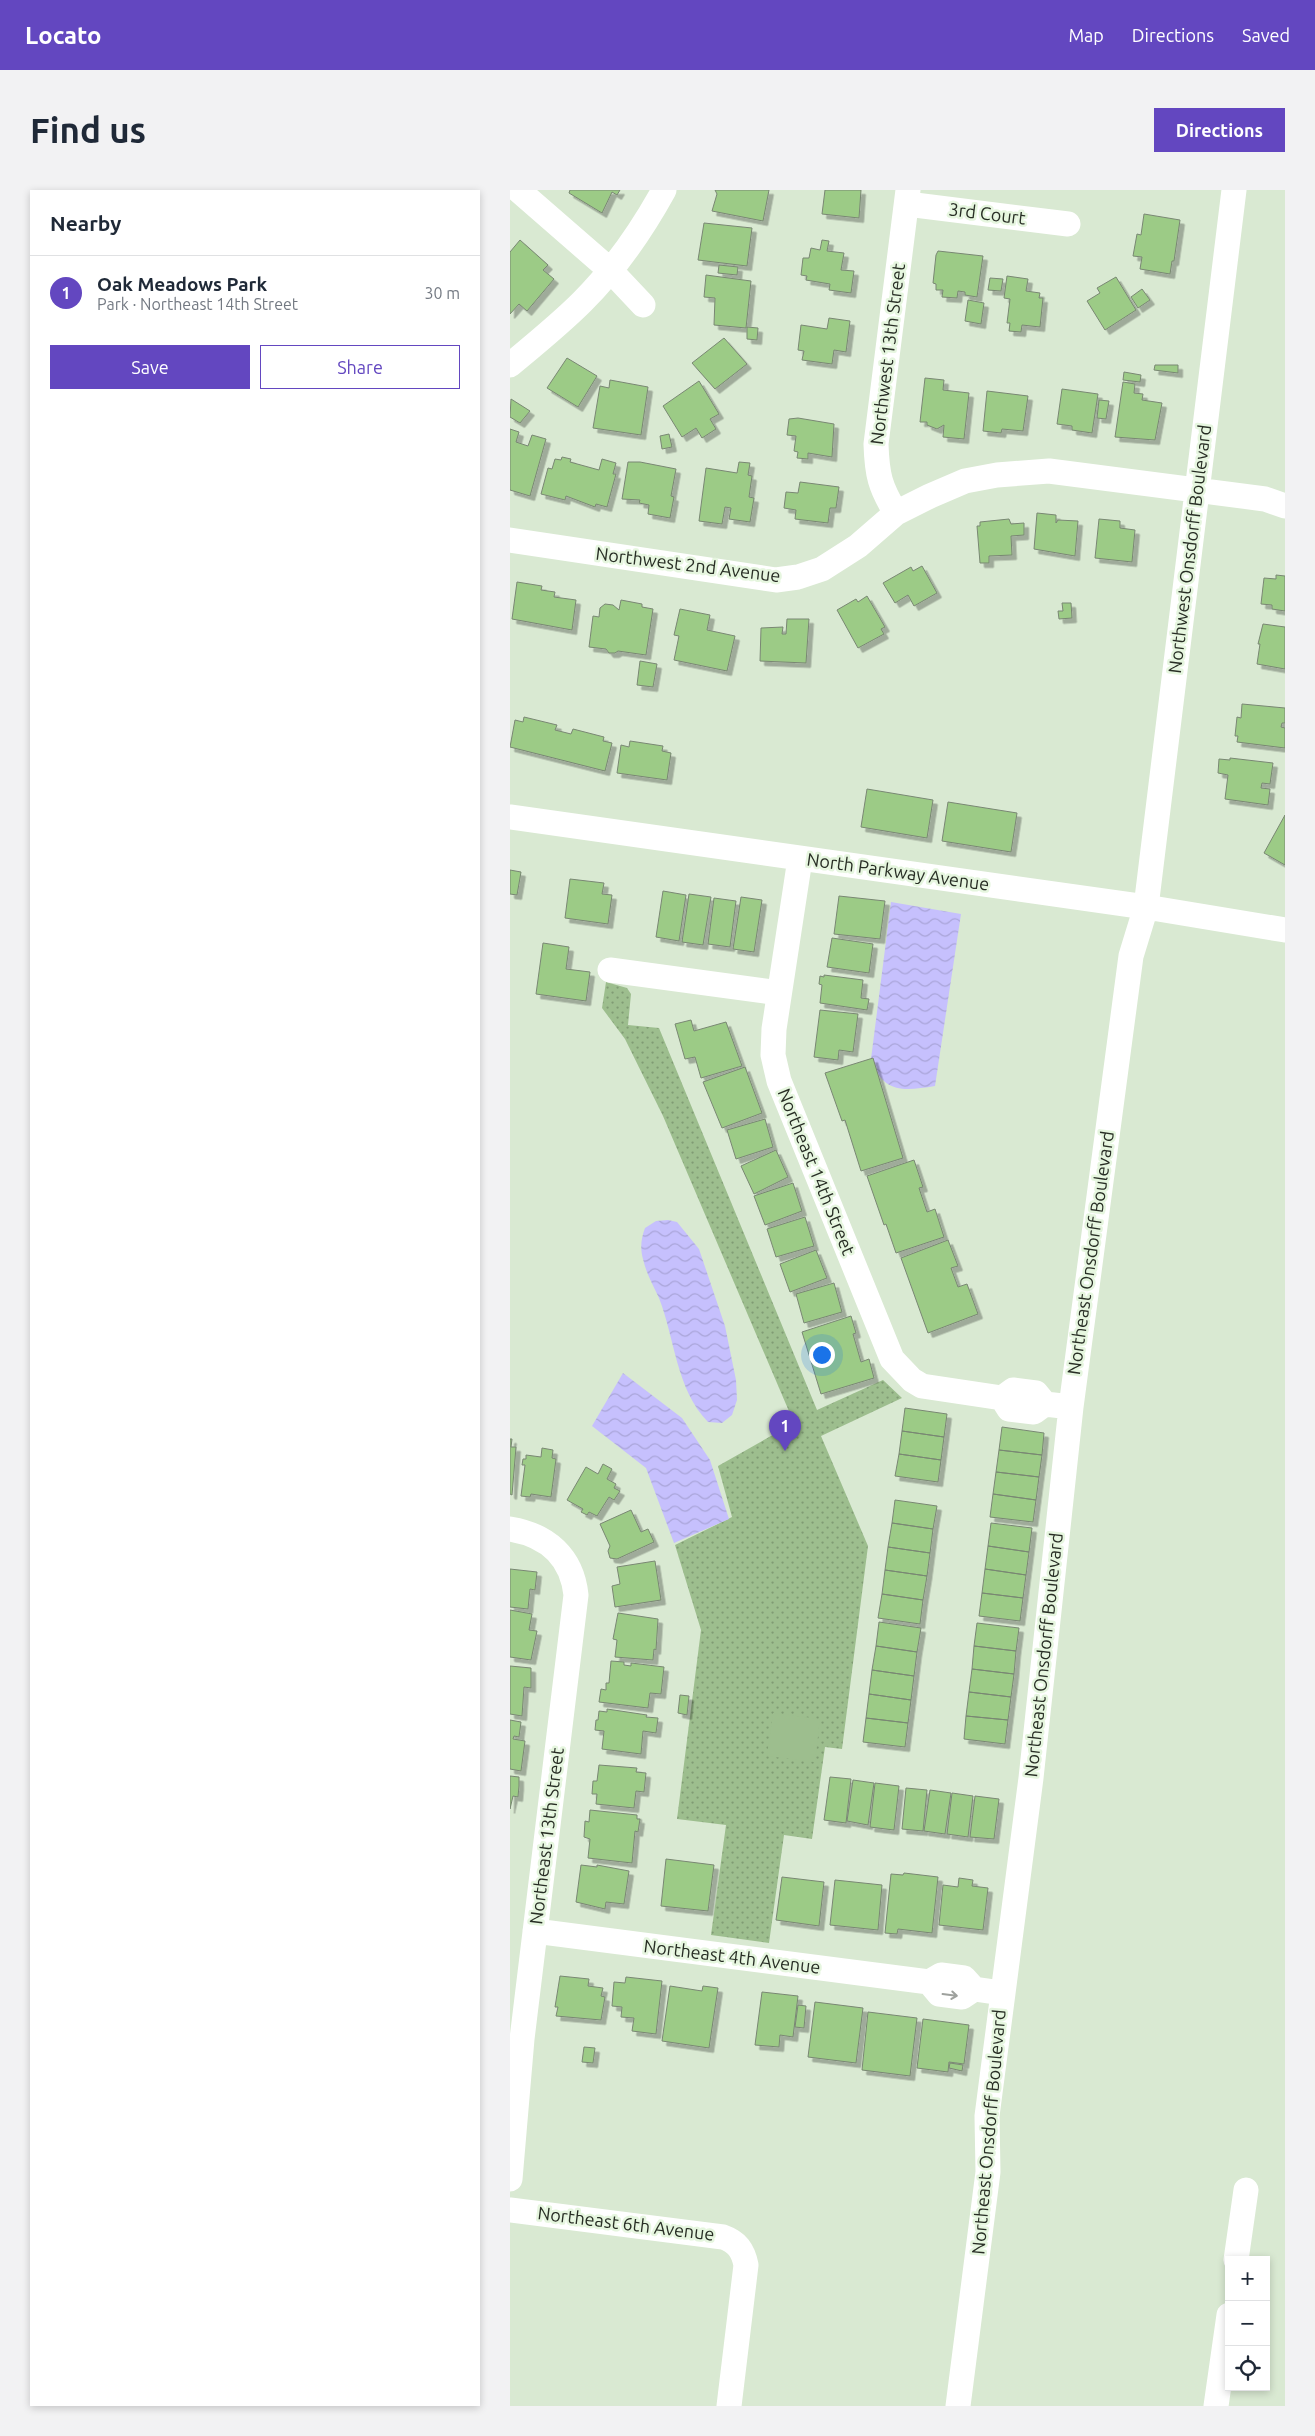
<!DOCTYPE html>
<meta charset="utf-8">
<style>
body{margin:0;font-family:Ubuntu,sans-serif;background:#f2f2f3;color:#1f2937}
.controls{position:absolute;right:15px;bottom:15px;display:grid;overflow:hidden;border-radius:0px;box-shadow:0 2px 8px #0003}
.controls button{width:45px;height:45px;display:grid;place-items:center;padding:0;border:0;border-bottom:1px solid #e0e1e3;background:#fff;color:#1f2937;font:25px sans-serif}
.you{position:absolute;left:311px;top:1164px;width:18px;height:18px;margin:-12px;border:4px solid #fff;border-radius:50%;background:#1a73e8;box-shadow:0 0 0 8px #1a73e833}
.badge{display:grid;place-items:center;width:32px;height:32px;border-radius:50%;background:#6347c0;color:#fff;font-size:16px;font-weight:700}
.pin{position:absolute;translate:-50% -41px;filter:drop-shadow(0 1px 2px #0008)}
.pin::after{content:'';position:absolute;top:26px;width:18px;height:15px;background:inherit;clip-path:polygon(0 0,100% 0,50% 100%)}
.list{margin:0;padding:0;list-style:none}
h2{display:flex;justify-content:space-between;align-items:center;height:65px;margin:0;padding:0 20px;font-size:21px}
h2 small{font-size:16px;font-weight:400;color:#747a83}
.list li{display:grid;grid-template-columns:32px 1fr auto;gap:15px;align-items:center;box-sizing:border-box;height:75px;padding:0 20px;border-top:1px solid #e0e1e3}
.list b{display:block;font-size:19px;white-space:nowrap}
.list p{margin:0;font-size:16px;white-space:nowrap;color:#747a83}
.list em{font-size:16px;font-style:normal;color:#747a83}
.actions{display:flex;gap:10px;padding:15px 20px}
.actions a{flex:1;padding:11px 0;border:1px solid #6347c0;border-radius:0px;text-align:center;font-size:18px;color:#6347c0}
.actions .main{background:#6347c0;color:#fff}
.icon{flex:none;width:28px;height:28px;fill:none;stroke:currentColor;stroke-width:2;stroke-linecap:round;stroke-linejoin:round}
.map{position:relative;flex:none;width:775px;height:2216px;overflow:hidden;border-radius:0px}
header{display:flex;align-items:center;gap:30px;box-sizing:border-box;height:70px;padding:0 25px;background:#6347c0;color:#fff}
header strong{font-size:24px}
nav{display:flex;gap:28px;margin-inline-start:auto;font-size:18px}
.intro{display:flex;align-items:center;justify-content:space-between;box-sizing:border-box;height:120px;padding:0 30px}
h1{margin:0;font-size:35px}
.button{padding:12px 22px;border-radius:0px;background:#6347c0;color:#fff;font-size:18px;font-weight:700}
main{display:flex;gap:30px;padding:0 30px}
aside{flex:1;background:#fff;border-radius:0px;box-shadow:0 2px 8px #0003}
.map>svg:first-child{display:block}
.grass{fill:url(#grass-dots)}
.pitch{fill:#9dbe8e}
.water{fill:url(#water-waves)}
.building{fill:#9ccb86;stroke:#798773;filter:url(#shadow)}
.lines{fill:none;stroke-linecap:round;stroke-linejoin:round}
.minor{stroke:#fff;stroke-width:25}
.oneway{stroke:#9ea19d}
.labels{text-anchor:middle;stroke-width:5;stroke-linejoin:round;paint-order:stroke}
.street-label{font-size:18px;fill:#282e25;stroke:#e6f6df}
</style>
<header>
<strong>Locato</strong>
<nav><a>Map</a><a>Directions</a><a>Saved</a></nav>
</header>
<div class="intro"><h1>Find us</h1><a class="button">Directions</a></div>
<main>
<aside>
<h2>Nearby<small></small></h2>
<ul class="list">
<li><span class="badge">1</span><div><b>Oak Meadows Park</b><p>Park · Northeast 14th Street</p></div><em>30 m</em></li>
</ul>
<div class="actions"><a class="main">Save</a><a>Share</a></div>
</aside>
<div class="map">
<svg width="775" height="2216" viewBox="0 0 775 2216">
<defs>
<pattern id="grass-dots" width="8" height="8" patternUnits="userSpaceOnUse" patternTransform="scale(1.25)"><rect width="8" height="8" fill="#9dbe8e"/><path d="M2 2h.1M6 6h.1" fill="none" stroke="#809b74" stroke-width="1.8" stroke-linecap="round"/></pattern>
<pattern id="water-waves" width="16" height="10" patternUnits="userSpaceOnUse" patternTransform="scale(1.25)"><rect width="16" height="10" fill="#c6c0fd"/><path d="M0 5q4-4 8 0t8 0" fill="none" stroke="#aaa5d9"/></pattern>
<filter id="shadow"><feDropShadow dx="4.5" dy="4.5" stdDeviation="0" flood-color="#0004"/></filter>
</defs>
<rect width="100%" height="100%" fill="#d9e9d2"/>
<path class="grass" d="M 96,792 L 117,798 L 121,804 L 118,835 L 149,838 L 307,1220 L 373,1190 L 392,1208 L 311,1246 L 358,1356 L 332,1559 L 315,1557 L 302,1649 L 274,1645 L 259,1753 L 201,1745 L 216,1635 L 167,1629 L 191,1440 L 165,1355 L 222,1327 L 208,1276 L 284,1233 L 153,926 L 115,849 L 92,818 Z"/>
<path class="pitch" d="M 263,1523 L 310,1529 L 305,1572 L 257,1566 Z"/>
<path class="water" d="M 381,712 L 451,724 L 425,896 C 394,901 373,904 361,869 Z
M 158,1030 L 167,1032 L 189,1059 L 215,1136 L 226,1190 L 227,1210 L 222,1225 L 212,1233 L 198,1232 C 166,1199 165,1149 149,1108 C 143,1095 136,1083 133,1069 C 130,1058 131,1049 135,1038 L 146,1031 Z
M 113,1183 L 172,1228 L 200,1270 L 219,1329 L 164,1353 L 136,1278 L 82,1236 Z"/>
<path class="building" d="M 60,0 L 110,0 L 107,5 L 102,2 L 92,23 L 59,3 Z
M 205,0 L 259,0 L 253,31 L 202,21 L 207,4 Z
M 315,0 L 351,0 L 349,28 L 312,24 Z
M 634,24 L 670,30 L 664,71 L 662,71 L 660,84 L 630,79 L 632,67 L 623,66 L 627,44 L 631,45 Z
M 194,33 L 242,38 L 237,76 L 188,70 Z
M 10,50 L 38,75 L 33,80 L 44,89 L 17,121 L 9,114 L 0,124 L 0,62 Z
M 312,50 L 319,51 L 317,61 L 334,63 L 331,80 L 344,81 L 341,103 L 319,100 L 320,94 L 296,90 L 297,86 L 291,85 L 293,68 L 299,68 L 301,58 L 310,60 Z
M 428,61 L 473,66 L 467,107 L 455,105 L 455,102 L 448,101 L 447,108 L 432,107 L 433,100 L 426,100 L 426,94 L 423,93 L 426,65 Z
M 209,75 L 228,77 L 227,85 L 208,83 Z
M 196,85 L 241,91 L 236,138 L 204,135 L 205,108 L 194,107 Z
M 497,86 L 518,89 L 516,101 L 530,103 L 529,108 L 533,108 L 530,137 L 512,135 L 511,142 L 499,141 L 500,133 L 497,133 L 500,109 L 494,108 Z
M 606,87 L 626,120 L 595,140 L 577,111 L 590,103 L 587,98 Z
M 480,88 L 493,89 L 491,101 L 478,100 Z
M 632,99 L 640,110 L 628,118 L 621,107 Z
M 458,110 L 474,113 L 471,134 L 455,131 Z
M 319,128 L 340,131 L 336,162 L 324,160 L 322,174 L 292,170 L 294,161 L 288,160 L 291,135 L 317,139 Z
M 237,137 L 248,138 L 247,150 L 237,149 Z
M 214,148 L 237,174 L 205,199 L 182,173 Z
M 57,168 L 87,186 L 68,217 L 37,198 Z
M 645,175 L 668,175 L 668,183 L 644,180 Z
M 614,182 L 631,185 L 630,192 L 613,190 Z
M 415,188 L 434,190 L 433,200 L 459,203 L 454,249 L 433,247 L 434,235 L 427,239 L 417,235 L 417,232 L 410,232 Z
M 100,190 L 138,197 L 131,245 L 83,238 L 90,196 L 99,198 Z
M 189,191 L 209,224 L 200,229 L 206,239 L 192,248 L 186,238 L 172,247 L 153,216 Z
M 613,192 L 625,194 L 624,203 L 633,204 L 632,210 L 652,213 L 645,250 L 605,247 Z
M 552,199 L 588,204 L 582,243 L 562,240 L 562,236 L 547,234 Z
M 477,201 L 518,206 L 513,241 L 492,239 L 491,243 L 473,241 Z
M 1,209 L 20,221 L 10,233 L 0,227 Z
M 589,210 L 599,211 L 596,229 L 587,228 Z
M 288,228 L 324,234 L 322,267 L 298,263 L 298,269 L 287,268 L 288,262 L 284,261 L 286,246 L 277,245 L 279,229 Z
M 0,239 L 9,242 L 6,252 L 18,256 L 22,245 L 36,249 L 20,306 L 0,300 Z
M 159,244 L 162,257 L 152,259 L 150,246 Z
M 52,267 L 61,269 L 60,272 L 89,280 L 92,269 L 106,273 L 103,284 L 106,284 L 97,317 L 86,314 L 85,317 L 56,306 L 55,310 L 31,304 L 38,278 L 42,279 L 45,269 L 51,270 Z
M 118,272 L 130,272 L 166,279 L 161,306 L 164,307 L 160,328 L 138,324 L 139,315 L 129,313 L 130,310 L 112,309 Z
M 229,272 L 240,273 L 238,285 L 242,286 L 239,307 L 244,308 L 240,332 L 219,329 L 221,318 L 215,317 L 212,334 L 189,331 L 196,278 L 227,283 Z
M 290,292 L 329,297 L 326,318 L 320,318 L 318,333 L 285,329 L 286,320 L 274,318 L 276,302 L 288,303 Z
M 527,323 L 546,325 L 546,333 L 548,330 L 568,331 L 565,366 L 524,359 Z
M 499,329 L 501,334 L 514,333 L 514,345 L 501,346 L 502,365 L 479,366 L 479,373 L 470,373 L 467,336 L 470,336 L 470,332 Z
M 589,329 L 610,331 L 610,338 L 625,340 L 622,372 L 585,368 Z
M 412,376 L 427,403 L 404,416 L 398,405 L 385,413 L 373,393 L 401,377 L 403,381 Z
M 766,385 L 775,386 L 775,421 L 762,419 L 762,415 L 751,414 L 754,388 L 766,389 Z
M 7,392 L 32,396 L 31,400 L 45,402 L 44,407 L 66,410 L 62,440 L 2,429 Z
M 357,406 L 375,437 L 371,439 L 374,444 L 348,458 L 327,420 L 346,409 L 348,412 Z
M 111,410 L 132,414 L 132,417 L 143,419 L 136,465 L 108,461 L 105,463 L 99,463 L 96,459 L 79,457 L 83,426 L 89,427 L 90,418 L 95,414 L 103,415 L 109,420 Z
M 552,413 L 561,413 L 562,428 L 549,429 L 548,421 L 553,421 Z
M 170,419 L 200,425 L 197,440 L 225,446 L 217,481 L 164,470 L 169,446 L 164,445 Z
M 277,429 L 299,429 L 296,473 L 250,471 L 251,438 L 273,437 L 272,444 L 276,444 Z
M 753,434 L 775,437 L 775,479 L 747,474 L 750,454 L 748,454 Z
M 130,471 L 147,474 L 143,497 L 127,495 Z
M 732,514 L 775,518 L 775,533 L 772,533 L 771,537 L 775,538 L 775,558 L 727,552 L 728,546 L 725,546 L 727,527 L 731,528 Z
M 14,527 L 47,535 L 45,540 L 61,544 L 63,539 L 94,547 L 93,551 L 102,553 L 95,581 L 0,557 L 5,530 L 13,532 Z
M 120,551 L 153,556 L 152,561 L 161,563 L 157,590 L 107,583 L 111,555 L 119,557 Z
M 720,568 L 763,573 L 760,594 L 752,593 L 751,598 L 760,599 L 758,615 L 715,609 L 718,585 L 708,583 L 709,569 L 720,570 Z
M 357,599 L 423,610 L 417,648 L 351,637 Z
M 438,612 L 507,623 L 501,662 L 432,651 Z
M 775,625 L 775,675 L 754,663 Z
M 0,680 L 11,682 L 7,705 L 0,704 Z
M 60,689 L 94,693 L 92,704 L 102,705 L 98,734 L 55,728 Z
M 153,701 L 176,705 L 169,751 L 146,747 Z
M 179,704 L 201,707 L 193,755 L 172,752 Z
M 329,706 L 375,711 L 370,749 L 324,744 Z
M 231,707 L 252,710 L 244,762 L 223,759 Z
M 204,708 L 226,711 L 220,757 L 198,754 Z
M 322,748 L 363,754 L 359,783 L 317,777 Z
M 33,753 L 59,757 L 56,779 L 80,782 L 76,811 L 26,804 Z
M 314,785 L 353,790 L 351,808 L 359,809 L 357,820 L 310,813 L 312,795 L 309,794 L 310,786 L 314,787 Z
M 310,820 L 348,824 L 343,862 L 329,860 L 328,870 L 304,867 Z
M 181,830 L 184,841 L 216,832 L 232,876 L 191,888 L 185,867 L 175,869 L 165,834 Z
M 363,868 L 393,968 L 351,981 L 335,930 L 332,931 L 315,883 Z
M 235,877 L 252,923 L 212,938 L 193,892 Z
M 255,929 L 263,957 L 226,969 L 217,940 Z
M 266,960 L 278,987 L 244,1004 L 231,976 Z
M 404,970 L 413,997 L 409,998 L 417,1022 L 425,1019 L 434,1047 L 386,1063 L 376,1034 L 374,1035 L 357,986 Z
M 283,993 L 292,1021 L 255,1035 L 244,1006 Z
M 295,1027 L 304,1056 L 266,1067 L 257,1039 Z
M 438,1050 L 448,1076 L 441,1078 L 448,1097 L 457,1094 L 468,1124 L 418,1143 L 391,1068 Z
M 306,1060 L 317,1088 L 280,1102 L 270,1074 Z
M 324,1093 L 332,1122 L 294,1133 L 286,1104 Z
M 341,1126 L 346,1143 L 343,1144 L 351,1172 L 359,1169 L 364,1188 L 311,1204 L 292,1142 Z
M 395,1218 L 437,1224 L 434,1247 L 392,1241 Z
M 492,1237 L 534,1243 L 532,1265 L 489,1260 Z
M 392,1241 L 434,1247 L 431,1270 L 389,1264 Z
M 0,1249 L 2,1249 L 1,1257 L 6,1257 L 2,1305 L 0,1304 Z
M 32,1258 L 43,1260 L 42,1268 L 46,1269 L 41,1307 L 21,1304 L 20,1307 L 11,1306 L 15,1275 L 12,1275 L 13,1269 L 16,1269 L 16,1265 L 31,1267 Z
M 489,1260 L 532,1265 L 529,1287 L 486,1282 Z
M 389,1264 L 431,1270 L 428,1292 L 385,1286 Z
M 93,1274 L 102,1279 L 97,1289 L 106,1294 L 104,1298 L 110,1301 L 104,1310 L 99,1307 L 87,1326 L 79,1322 L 77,1325 L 71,1322 L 73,1319 L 57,1310 L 76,1277 L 88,1284 Z
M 486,1282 L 529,1287 L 526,1310 L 483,1304 Z
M 483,1304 L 526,1310 L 523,1332 L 480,1327 Z
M 385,1310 L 427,1316 L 423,1339 L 382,1333 Z
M 121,1320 L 131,1342 L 138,1339 L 144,1352 L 107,1369 L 100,1368 L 98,1361 L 100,1356 L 90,1334 Z
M 382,1333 L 423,1339 L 420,1363 L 378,1357 Z
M 481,1333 L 522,1338 L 519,1362 L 478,1356 Z
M 478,1356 L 519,1362 L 516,1385 L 475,1379 Z
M 378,1357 L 420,1363 L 417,1386 L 375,1380 Z
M 145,1371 L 151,1410 L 105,1417 L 102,1396 L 110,1394 L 107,1377 Z
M 0,1379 L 27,1382 L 25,1400 L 20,1399 L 18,1419 L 0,1417 Z
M 475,1379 L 516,1385 L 513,1408 L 472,1403 Z
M 375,1380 L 417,1386 L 413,1410 L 372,1404 Z
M 472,1403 L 513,1408 L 510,1431 L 469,1426 Z
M 372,1404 L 413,1410 L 410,1434 L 368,1428 Z
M 0,1420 L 22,1424 L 19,1440 L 27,1441 L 21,1470 L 0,1467 Z
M 108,1423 L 148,1429 L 146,1460 L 144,1459 L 143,1470 L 105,1467 L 107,1450 L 103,1449 Z
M 369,1432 L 411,1438 L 407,1462 L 366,1456 Z
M 467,1433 L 509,1438 L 506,1461 L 464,1456 Z
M 366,1456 L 407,1462 L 404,1486 L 362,1480 Z
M 464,1456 L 506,1461 L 504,1484 L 462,1479 Z
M 101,1471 L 114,1472 L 114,1475 L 121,1476 L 121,1473 L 154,1477 L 151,1504 L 140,1503 L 138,1518 L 89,1512 L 91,1499 L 96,1500 L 96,1493 L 99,1493 Z
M 0,1476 L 21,1478 L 21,1498 L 14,1497 L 12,1526 L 0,1524 Z
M 462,1479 L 504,1484 L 501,1507 L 459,1502 Z
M 362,1480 L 404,1486 L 401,1510 L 359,1504 Z
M 459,1502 L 501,1507 L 498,1530 L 456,1526 Z
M 359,1504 L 401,1510 L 398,1533 L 356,1528 Z
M 170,1505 L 179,1506 L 177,1525 L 168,1523 Z
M 97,1519 L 137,1525 L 136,1527 L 148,1528 L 146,1543 L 133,1541 L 131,1564 L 92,1559 L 94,1541 L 85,1540 L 86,1530 L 88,1530 L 89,1521 L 97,1522 Z
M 456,1526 L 498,1530 L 495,1554 L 454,1549 Z
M 356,1528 L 398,1533 L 395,1557 L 353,1552 Z
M 0,1530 L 11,1532 L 9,1547 L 4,1546 L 3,1549 L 15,1551 L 11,1581 L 0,1579 Z
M 89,1575 L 127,1578 L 126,1582 L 136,1583 L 134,1602 L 126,1601 L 124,1618 L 86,1614 L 87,1604 L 82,1604 L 83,1591 L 87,1591 Z
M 0,1586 L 9,1587 L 9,1596 L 8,1607 L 3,1606 L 0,1619 Z
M 320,1587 L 341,1589 L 336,1633 L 314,1630 Z
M 343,1590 L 364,1593 L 358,1635 L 337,1631 Z
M 365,1593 L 389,1596 L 384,1640 L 360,1637 Z
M 396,1598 L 417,1600 L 413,1641 L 392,1639 Z
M 420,1600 L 441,1603 L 435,1644 L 414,1641 Z
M 442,1603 L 463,1606 L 458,1647 L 437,1644 Z
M 465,1606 L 489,1609 L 484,1649 L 460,1647 Z
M 80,1620 L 127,1625 L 127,1629 L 130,1629 L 128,1642 L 125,1641 L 122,1673 L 78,1668 L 80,1649 L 74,1647 L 75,1631 L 79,1632 Z
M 156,1669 L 204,1675 L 198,1721 L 151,1716 Z
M 71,1675 L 87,1677 L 87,1675 L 119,1681 L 114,1714 L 96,1712 L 95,1719 L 66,1712 Z
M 394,1683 L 428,1687 L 422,1743 L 388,1739 L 387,1744 L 375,1743 L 381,1684 L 393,1685 Z
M 272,1687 L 314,1692 L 309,1736 L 266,1730 Z
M 449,1688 L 463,1690 L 462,1696 L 478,1698 L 473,1740 L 429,1735 L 433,1695 L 448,1697 Z
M 325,1690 L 372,1695 L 368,1740 L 320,1735 Z
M 50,1786 L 79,1789 L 78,1796 L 93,1798 L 91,1806 L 95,1807 L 91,1830 L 46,1826 L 48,1817 L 45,1817 Z
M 116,1787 L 152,1791 L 146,1844 L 122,1841 L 124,1828 L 111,1827 L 112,1817 L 102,1816 L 104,1792 L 115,1793 Z
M 160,1796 L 192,1801 L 193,1796 L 208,1798 L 199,1858 L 152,1851 Z
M 252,1802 L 288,1806 L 283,1847 L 270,1845 L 269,1857 L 245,1855 Z
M 305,1812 L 353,1818 L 346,1873 L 298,1867 Z
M 288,1815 L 296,1816 L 294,1838 L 285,1837 Z
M 358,1822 L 407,1828 L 400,1886 L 352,1880 Z
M 413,1829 L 459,1835 L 454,1874 L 439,1872 L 438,1882 L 407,1878 Z
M 74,1857 L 85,1858 L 83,1873 L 72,1872 Z
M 440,1873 L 453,1875 L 452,1881 L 439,1878 Z"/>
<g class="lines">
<path class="minor" d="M 8,0 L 100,80 L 133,115
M 397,14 L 558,34
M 0,175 C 24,155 50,134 72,112 C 105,79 132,40 154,0
M 386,323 C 370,297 367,285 366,254 L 398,0
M 0,350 L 266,390 L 288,387 L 312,379 L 348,356 L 386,323 L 420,306 L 455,291 L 487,285 L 539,281 L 755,309 L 775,316
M 0,627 L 636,717 L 775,740
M 290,669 L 264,839 L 263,865 L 269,891 L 382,1169 L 402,1190 L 412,1196 L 492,1208 L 503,1200 L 526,1203 L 535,1214 L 561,1217
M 100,780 L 269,803
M 492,1208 L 499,1219 L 524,1222 L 535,1214
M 0,1339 C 37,1345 62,1367 66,1405 L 12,1849 L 0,1989
M 25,1741 L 419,1792 L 431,1785 L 454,1788 L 464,1799 L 492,1803
M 419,1792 L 429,1804 L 452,1807 L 464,1799
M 0,2020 L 213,2047 C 227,2052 233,2060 236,2075 L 219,2216
M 726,2070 L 736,2000
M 448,2216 L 478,1982 L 477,1926 L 521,1588 L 561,1217 L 621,766 L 636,717 L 724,0
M 706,2216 L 719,2125"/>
</g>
<defs><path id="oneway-shaft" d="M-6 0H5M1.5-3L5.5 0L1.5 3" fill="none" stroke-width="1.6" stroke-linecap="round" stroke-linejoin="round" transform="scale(1.25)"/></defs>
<use class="oneway" href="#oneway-shaft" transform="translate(440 1805) rotate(7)"/>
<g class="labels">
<g class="street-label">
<text transform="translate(477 24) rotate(7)" y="6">3rd Court</text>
<text transform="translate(378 164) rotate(-83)" y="6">Northwest 13th Street</text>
<text transform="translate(680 359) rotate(-83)" y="6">Northwest Onsdorff Boulevard</text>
<text transform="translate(178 375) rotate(7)" y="6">Northwest 2nd Avenue</text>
<text transform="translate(388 682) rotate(8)" y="6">North Parkway Avenue</text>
<text transform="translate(306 982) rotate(68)" y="6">Northeast 14th Street</text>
<text transform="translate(581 1063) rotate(-82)" y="6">Northeast Onsdorff Boulevard</text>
<text transform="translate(534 1465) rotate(-84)" y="6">Northeast Onsdorff Boulevard</text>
<text transform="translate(37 1646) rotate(-83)" y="6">Northeast 13th Street</text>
<text transform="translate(222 1767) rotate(7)" y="6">Northeast 4th Avenue</text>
<text transform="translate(479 1942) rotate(-85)" y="6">Northeast Onsdorff Boulevard</text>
<text transform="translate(116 2034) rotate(7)" y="6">Northeast 6th Avenue</text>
</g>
</g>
</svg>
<div class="controls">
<button>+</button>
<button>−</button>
<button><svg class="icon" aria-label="locate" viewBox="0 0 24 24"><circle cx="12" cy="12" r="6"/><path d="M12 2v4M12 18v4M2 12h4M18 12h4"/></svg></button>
</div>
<div class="you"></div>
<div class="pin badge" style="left:275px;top:1261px">1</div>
</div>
</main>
